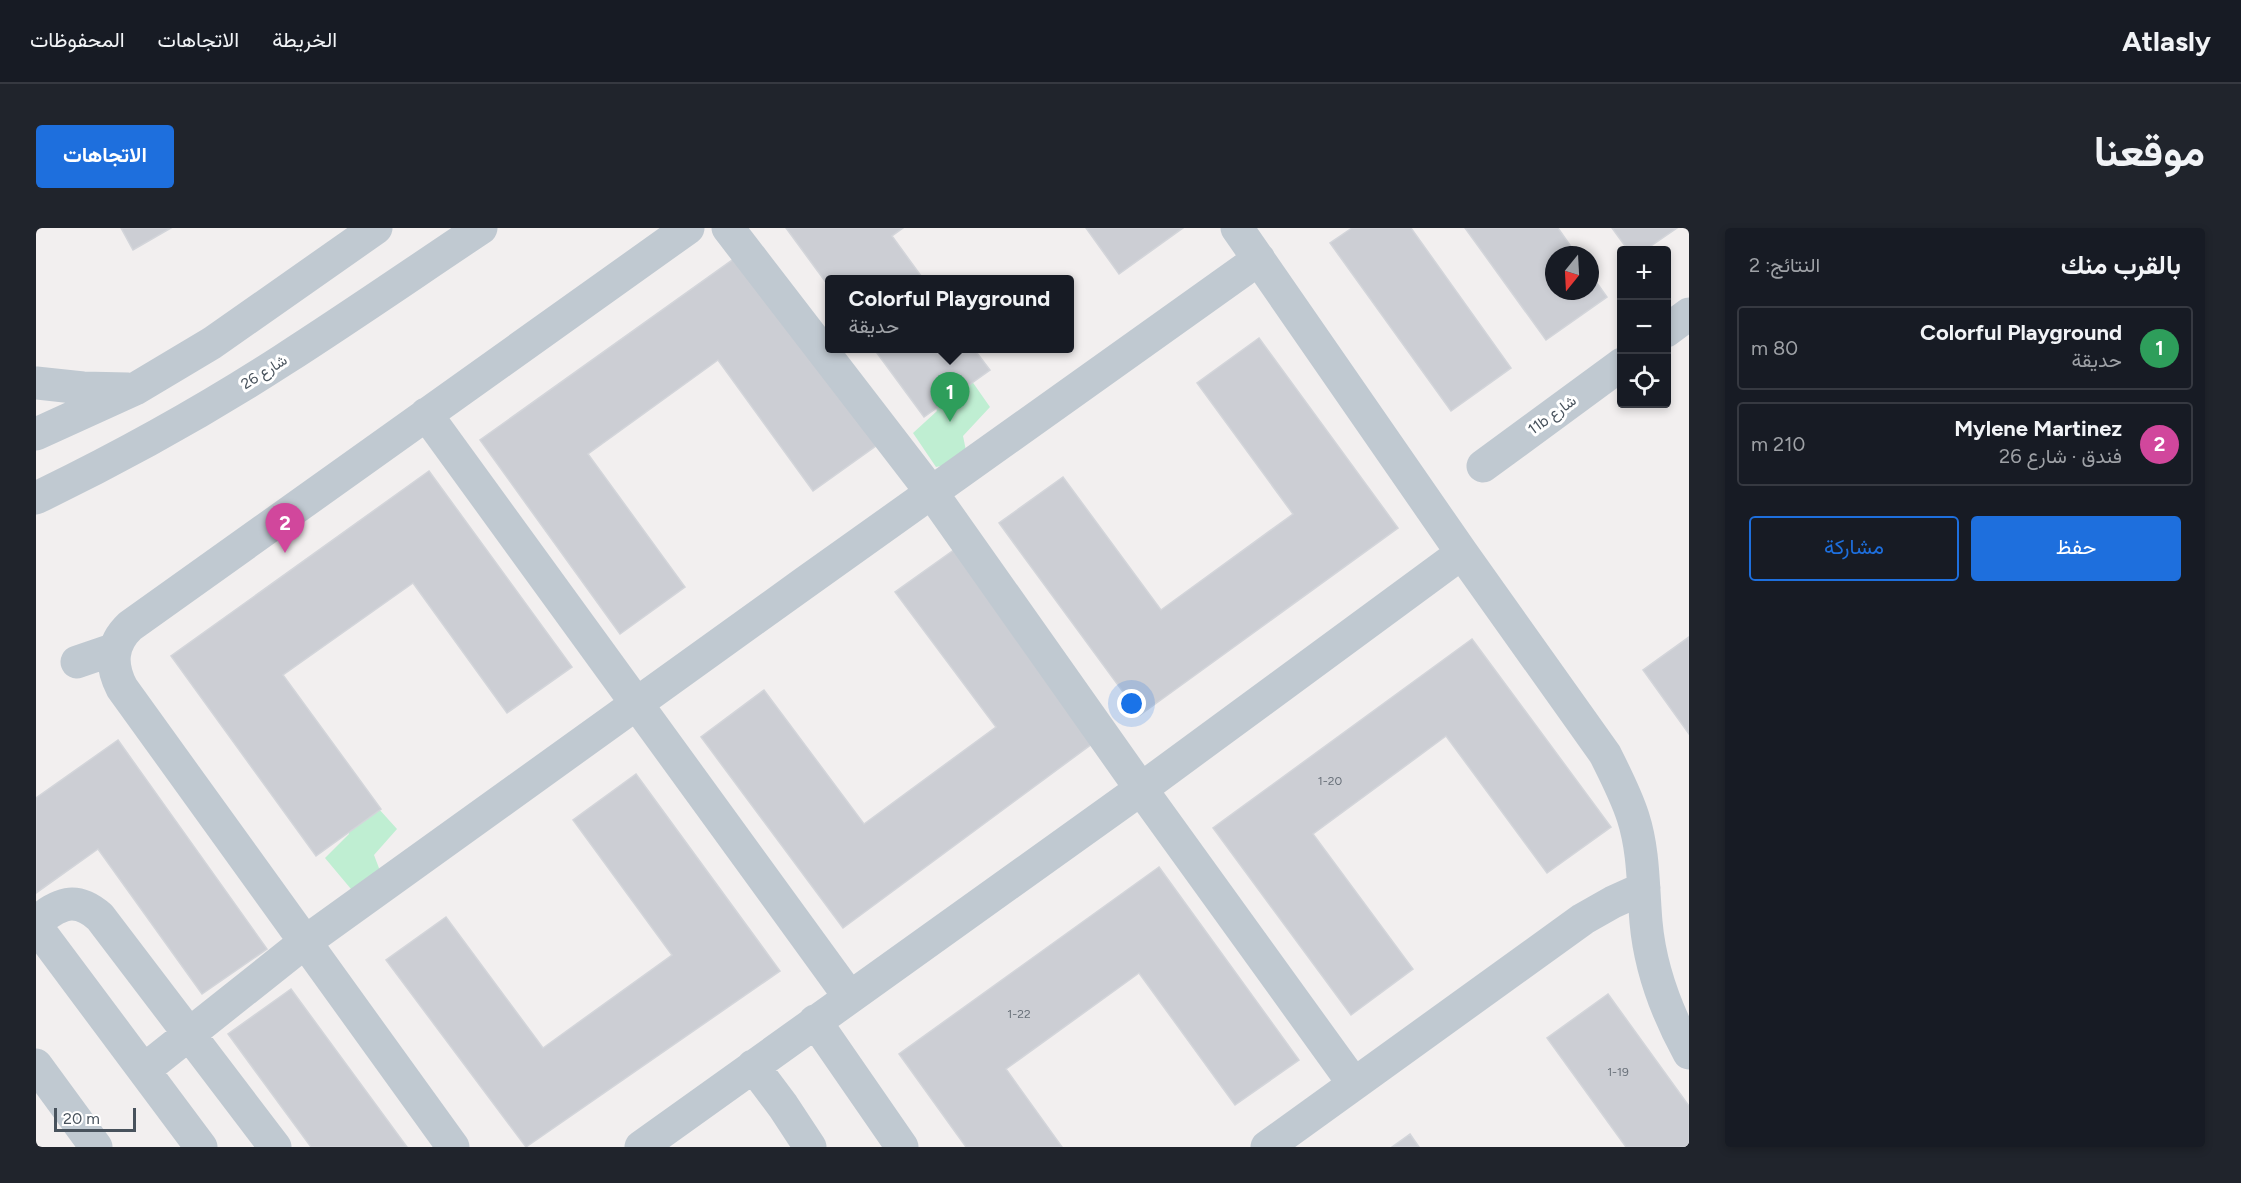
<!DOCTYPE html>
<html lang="ar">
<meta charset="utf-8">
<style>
body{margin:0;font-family:Figtree,Vazirmatn,sans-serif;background:#20242c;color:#f1f3f6;direction:rtl}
.controls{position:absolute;right:18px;top:18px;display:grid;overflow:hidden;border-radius:6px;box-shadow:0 3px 9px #0003}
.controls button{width:54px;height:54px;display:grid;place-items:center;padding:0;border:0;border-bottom:2px solid #363941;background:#171b24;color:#f1f3f6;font:30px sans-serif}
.compass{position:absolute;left:1509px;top:18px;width:54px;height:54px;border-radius:50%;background:#171b24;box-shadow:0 3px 9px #0003;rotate:198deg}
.scale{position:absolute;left:18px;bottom:15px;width:82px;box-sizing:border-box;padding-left:6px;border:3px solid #48525c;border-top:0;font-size:16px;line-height:21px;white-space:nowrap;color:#48525c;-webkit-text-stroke:4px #fff;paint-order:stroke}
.you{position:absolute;left:1096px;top:476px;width:21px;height:21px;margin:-15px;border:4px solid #fff;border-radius:50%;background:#1a73e8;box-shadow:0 0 0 9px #1a73e833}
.badge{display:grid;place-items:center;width:39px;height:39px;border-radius:50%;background:#1e6fdd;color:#fff;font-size:20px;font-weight:700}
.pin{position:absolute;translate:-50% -50px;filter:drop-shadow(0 2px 3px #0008)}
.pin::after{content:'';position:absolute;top:32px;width:21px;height:18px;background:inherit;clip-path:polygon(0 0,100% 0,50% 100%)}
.popup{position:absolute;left:789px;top:47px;width:249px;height:78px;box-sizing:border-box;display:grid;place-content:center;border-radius:6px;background:#171b24;filter:drop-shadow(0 2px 4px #0005);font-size:20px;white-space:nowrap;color:#9ea1a6}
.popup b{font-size:22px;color:#f1f3f6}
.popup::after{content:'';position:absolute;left:50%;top:100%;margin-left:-12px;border:12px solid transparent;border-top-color:#171b24}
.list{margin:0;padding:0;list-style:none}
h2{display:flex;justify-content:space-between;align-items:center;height:78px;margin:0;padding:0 24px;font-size:26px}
h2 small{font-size:20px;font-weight:400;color:#9ea1a6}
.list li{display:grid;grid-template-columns:39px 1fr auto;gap:18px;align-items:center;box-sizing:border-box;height:84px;margin:0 12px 12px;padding:0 12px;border:2px solid #363941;border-radius:6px}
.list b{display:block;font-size:22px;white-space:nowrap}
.list p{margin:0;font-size:20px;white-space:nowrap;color:#9ea1a6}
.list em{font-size:20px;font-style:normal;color:#9ea1a6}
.actions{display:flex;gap:12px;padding:18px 24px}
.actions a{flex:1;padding:14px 0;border:2px solid #1e6fdd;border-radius:6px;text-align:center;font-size:21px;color:#1e6fdd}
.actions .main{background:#1e6fdd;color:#fff}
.icon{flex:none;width:33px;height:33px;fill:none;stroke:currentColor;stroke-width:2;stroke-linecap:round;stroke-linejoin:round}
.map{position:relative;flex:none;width:1653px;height:919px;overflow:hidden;direction:ltr;border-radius:6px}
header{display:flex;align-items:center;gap:36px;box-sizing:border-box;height:84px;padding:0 30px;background:#171b24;border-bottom:2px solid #363941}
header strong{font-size:28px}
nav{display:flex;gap:33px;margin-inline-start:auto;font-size:21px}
.intro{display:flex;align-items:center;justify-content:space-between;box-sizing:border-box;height:144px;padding:0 36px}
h1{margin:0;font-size:42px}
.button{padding:15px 27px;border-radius:6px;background:#1e6fdd;color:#fff;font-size:21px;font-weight:700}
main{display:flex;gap:36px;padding:0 36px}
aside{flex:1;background:#171b24;border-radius:6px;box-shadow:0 3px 9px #0003}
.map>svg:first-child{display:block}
.green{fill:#bfeed2}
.building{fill:#ccced4;stroke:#d3d5da;stroke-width:1.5}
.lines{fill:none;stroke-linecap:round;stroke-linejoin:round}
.minor{stroke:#c0c9d1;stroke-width:33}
.labels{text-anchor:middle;stroke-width:6;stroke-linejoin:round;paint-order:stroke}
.number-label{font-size:12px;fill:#69717a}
.street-label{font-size:15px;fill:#48525c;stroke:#fff}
</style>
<header>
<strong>Atlasly</strong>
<nav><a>الخريطة</a><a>الاتجاهات</a><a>المحفوظات</a></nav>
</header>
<div class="intro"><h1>موقعنا</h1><a class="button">الاتجاهات</a></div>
<main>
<aside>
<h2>بالقرب منك<small>النتائج: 2</small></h2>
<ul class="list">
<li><span class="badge" style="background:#2e9e5b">1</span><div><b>Colorful Playground</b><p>حديقة</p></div><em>80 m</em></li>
<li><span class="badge" style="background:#d1479c">2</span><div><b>Mylene Martinez</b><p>فندق · شارع 26</p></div><em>210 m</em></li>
</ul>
<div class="actions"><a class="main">حفظ</a><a>مشاركة</a></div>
</aside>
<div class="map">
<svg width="1653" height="919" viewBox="0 0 1653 919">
<rect width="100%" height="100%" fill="#f2efef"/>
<path class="green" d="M 933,149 L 954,179 L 927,208 L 932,232 L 900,239 L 877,205 L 901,183 L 894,164 Z
M 333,570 L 361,601 L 338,627 L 346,648 L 320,667 L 289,630 L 313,606 L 310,587 Z"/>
<path class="building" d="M 85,0 L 135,0 L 97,22 Z
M 750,0 L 867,0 L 856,8 L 888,52 L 794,52 L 794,60 Z
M 1050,0 L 1147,0 L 1083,46 Z
M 1316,0 L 1375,0 L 1475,140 L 1415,183 L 1294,15 Z
M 1429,0 L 1522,0 L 1541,27 L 1518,27 L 1518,63 L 1554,63 L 1554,45 L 1571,69 L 1510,112 Z
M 1576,0 L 1641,0 L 1609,22 L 1592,22 Z
M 706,25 L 844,215 L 777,263 L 682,132 L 552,226 L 649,359 L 584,406 L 444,212 Z
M 1223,110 L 1362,300 L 1104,487 L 963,295 L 1027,249 L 1125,382 L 1257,286 L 1161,155 Z
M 838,121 L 938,121 L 954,142 L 888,189 Z
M 393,243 L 536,439 L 471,485 L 377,355 L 247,447 L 345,581 L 280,628 L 135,428 Z
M 922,319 L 1064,510 L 807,700 L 665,509 L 728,462 L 828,596 L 960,499 L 859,364 Z
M 1653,409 L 1653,506 L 1607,442 Z
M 1436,411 L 1575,599 L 1511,645 L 1410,508 L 1277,606 L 1377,741 L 1315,787 L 1177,600 Z
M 82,512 L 231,721 L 166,766 L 62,621 L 0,665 L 0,570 Z
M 600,546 L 744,743 L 490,919 L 350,732 L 410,689 L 507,820 L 636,727 L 537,592 Z
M 1123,639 L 1263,832 L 1199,877 L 1103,745 L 970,841 L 1026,919 L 930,919 L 863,826 Z
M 255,761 L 371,919 L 275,919 L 192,806 Z
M 1572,766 L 1653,878 L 1653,919 L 1590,919 L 1511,810 Z
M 1374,906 L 1383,919 L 1356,919 Z"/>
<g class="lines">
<path class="minor" d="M 692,0 L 896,265 L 1105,561 L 1318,856
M 1201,0 L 1426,325 L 1569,526 C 1579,546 1590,567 1597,589 C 1608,623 1607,659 1610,694 C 1614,740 1631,785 1653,825
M 1630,103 L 1653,86
M 0,155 L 47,160 L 92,161
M 390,186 L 813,768
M 0,206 L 99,161 L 176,115 L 340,0
M 1447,238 L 1586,136
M 0,270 C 85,229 168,183 247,132 C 314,89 379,44 445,0
M 41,434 L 79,421
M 0,694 C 23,676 39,667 64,689 L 239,919
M 0,698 L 165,919
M 779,793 L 866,919
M 0,837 L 60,919
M 717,838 L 747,878 L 774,919
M 108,842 L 269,714 L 767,356 L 1223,31
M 417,919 L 86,460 C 74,437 75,416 94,398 L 652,0
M 605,919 L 1105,561 L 1426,325
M 1231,919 L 1547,691 L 1577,674 L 1608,660"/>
</g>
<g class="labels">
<g class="number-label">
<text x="1294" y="557">1-20</text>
<text x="983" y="790">1-22</text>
<text x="1582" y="848">1-19</text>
</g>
<g class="street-label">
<text transform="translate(228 144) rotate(-32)" y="5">شارع 26</text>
<text transform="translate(1516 187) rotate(-36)" y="5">11b شارع</text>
</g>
</g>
</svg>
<div class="controls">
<button>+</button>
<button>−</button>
<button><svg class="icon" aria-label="locate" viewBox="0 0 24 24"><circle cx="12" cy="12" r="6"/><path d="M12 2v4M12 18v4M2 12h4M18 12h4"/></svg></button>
</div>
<svg class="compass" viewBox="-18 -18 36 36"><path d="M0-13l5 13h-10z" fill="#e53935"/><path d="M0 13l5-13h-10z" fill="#9ea1a6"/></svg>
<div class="scale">20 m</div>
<div class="you"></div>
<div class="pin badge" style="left:914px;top:194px;background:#2e9e5b">1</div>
<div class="popup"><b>Colorful Playground</b>حديقة</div>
<div class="pin badge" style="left:249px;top:325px;background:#d1479c">2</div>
</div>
</main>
